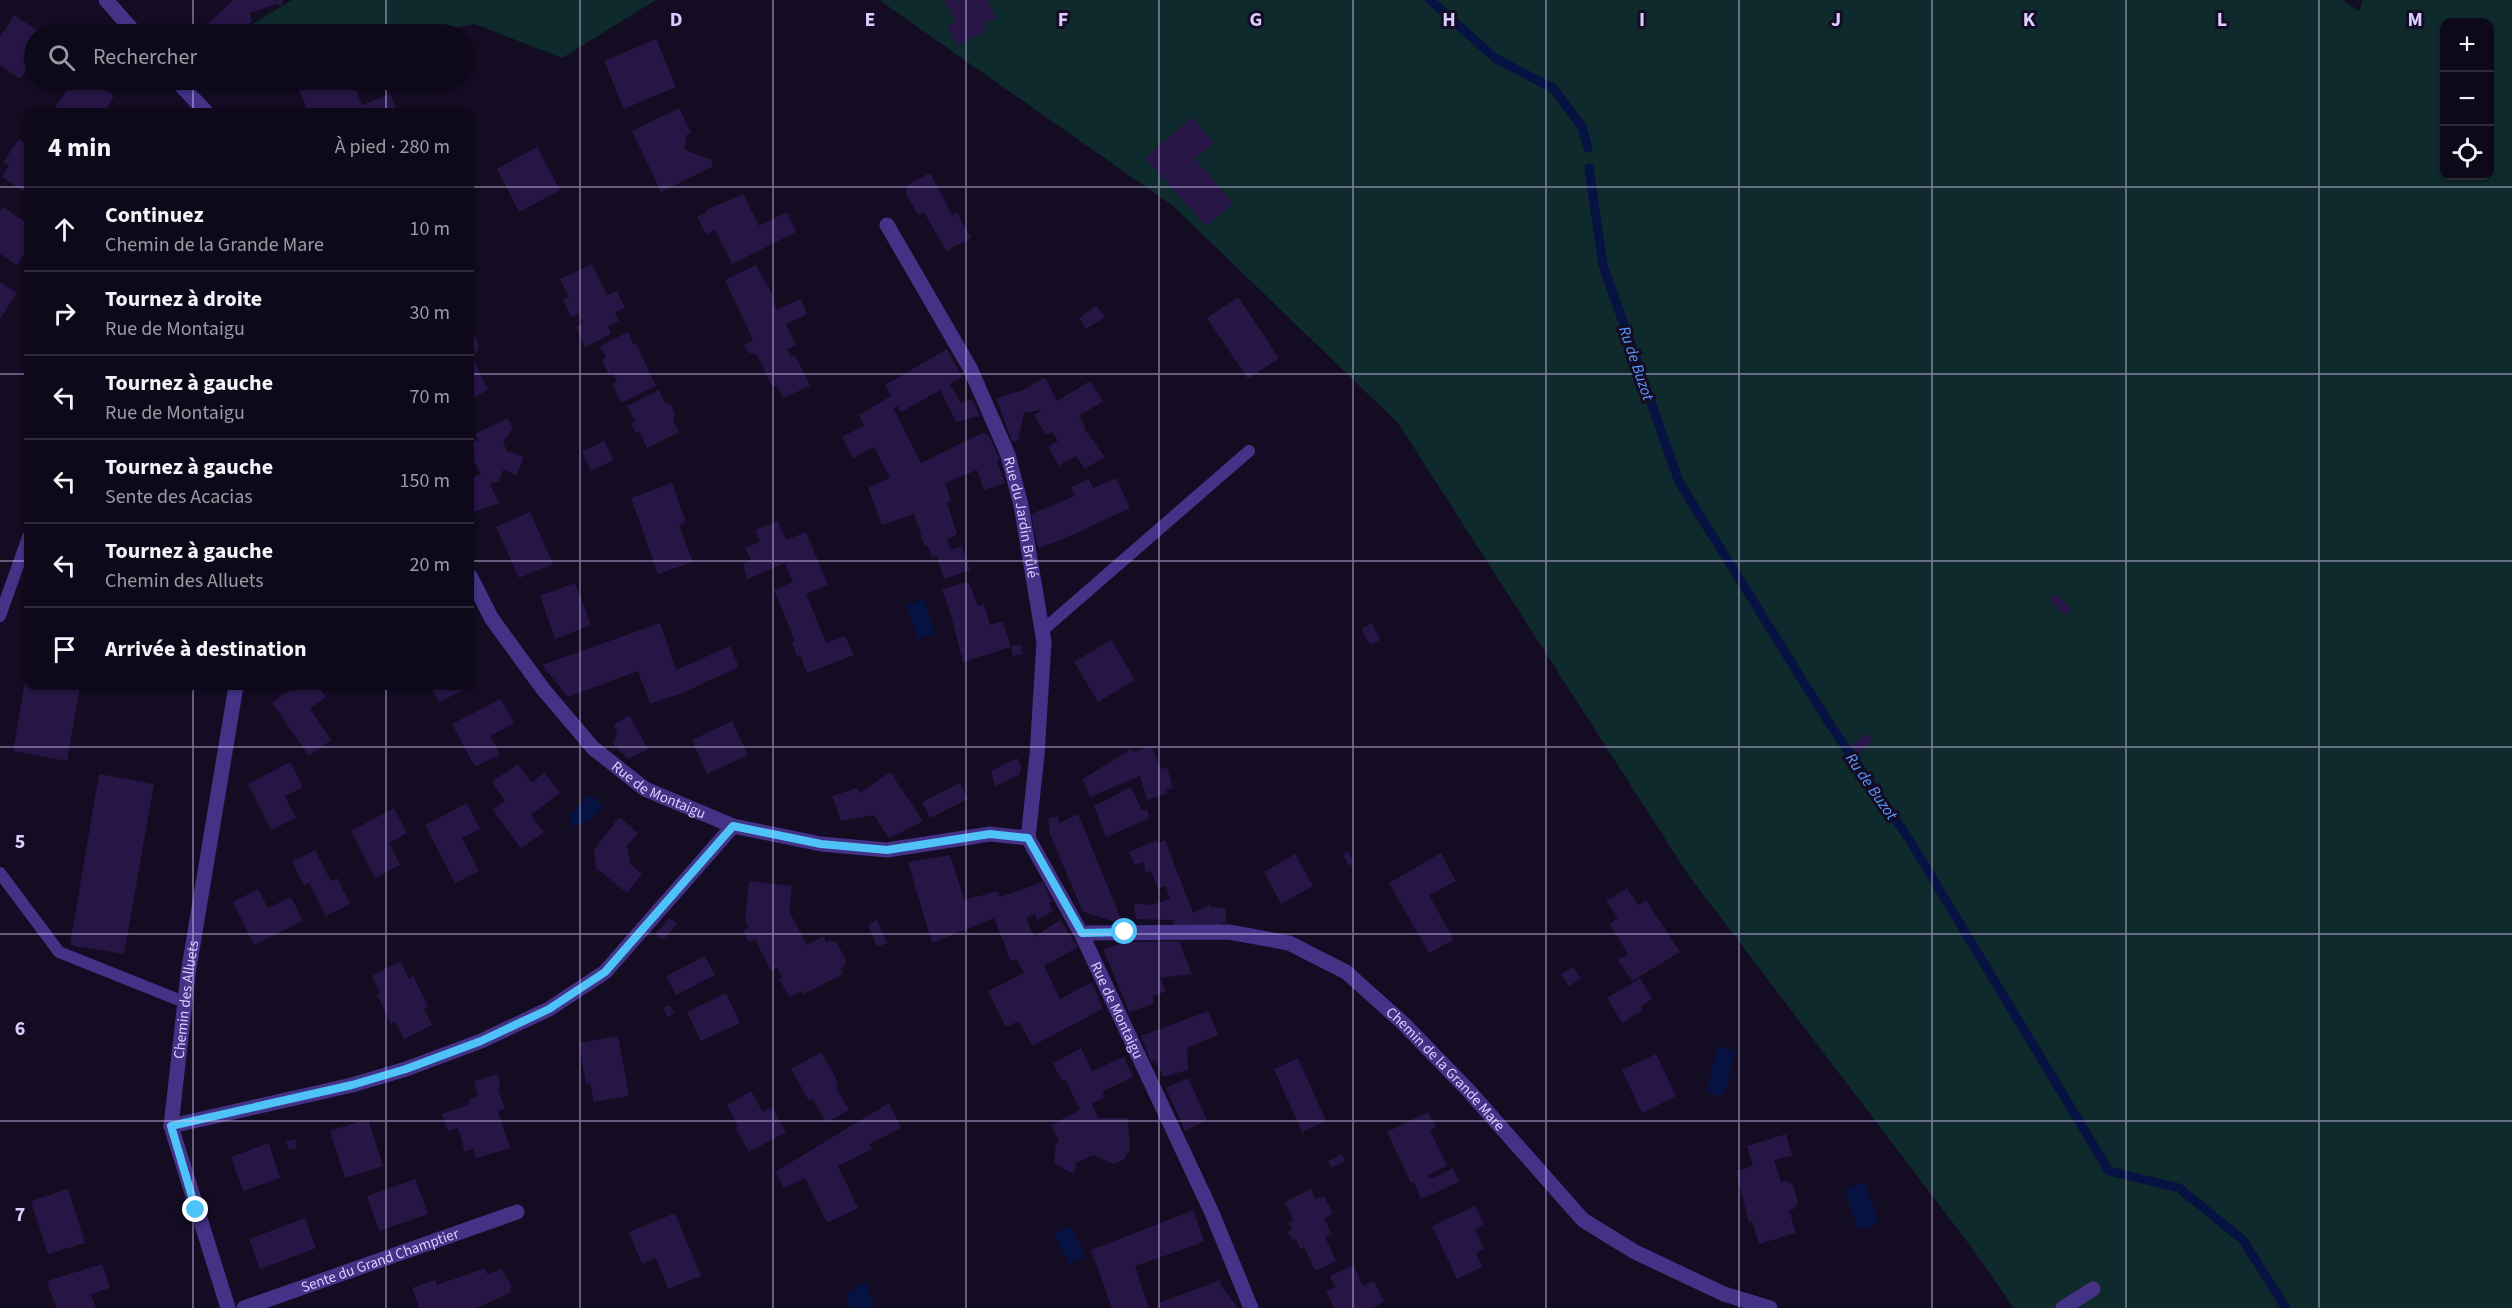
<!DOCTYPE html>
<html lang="fr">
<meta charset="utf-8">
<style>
body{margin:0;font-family:"Source Sans 3",sans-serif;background:#171223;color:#f1f3f6}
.controls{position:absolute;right:18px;top:18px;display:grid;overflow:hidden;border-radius:12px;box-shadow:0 2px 4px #0004}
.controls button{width:54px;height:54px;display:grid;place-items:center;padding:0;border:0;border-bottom:2px solid #2e2a39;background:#0e091a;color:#f1f3f6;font:30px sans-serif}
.stop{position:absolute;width:18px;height:18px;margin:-14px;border:4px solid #4fc3f7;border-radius:50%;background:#fff}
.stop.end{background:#4fc3f7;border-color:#fff;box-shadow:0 2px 6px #0008}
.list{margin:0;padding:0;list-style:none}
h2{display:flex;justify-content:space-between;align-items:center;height:78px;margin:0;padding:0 24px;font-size:26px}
h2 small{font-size:20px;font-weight:400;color:#9b9aa2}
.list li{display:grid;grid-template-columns:39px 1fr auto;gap:18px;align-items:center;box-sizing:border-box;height:84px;padding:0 24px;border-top:2px solid #2e2a39}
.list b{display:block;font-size:22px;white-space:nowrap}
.list p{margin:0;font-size:20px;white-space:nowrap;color:#9b9aa2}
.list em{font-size:20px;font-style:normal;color:#9b9aa2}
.icon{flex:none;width:33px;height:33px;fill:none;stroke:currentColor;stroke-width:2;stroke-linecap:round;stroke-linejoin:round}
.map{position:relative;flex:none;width:2512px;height:1308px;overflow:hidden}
.search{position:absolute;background:#0e091a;box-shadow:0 2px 4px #0004;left:24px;top:24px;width:450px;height:66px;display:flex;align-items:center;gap:15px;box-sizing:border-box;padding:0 21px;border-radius:33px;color:#9b9aa2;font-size:22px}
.panel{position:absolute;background:#0e091a;box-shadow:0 2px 4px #0004;left:24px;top:108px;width:450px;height:582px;border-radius:12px}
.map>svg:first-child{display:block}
.green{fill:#0e2a2d;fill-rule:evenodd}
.water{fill:#051242}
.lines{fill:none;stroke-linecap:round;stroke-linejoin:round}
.stream{stroke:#051242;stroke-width:9}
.building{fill:#271645}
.service{stroke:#433286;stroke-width:12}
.minor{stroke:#433286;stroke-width:15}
.route{stroke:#4fc3f7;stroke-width:8}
.grid{fill:none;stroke:#dbcdff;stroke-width:1.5;stroke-opacity:0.55}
.labels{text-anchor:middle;stroke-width:6;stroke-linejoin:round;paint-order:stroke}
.street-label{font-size:15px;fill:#dbcdff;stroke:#130c23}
.water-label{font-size:16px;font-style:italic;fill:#5b9aff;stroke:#130c23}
.grid-label{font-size:20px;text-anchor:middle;font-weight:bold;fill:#dbcdff;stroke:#130c23;stroke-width:6;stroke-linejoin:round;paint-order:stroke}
</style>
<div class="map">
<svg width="2512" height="1308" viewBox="0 0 2512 1308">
<rect width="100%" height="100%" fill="#130c23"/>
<path class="green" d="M 292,0 L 656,0 L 562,58 L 475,24 L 427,34 L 236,34 Z
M 879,0 L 2343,0 L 2359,11 L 2363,0 L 2512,0 L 2512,1308 L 2014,1308 L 1972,1248 L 1689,876 L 1398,423 L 1173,206 ZM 2444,22 L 2490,22 L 2490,176 L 2444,176 Z"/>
<path class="water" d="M 924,599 L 935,633 L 918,639 L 907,605 Z
M 590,794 L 603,806 L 591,820 L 573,827 L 568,816 Z
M 1718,1046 L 1735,1051 L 1725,1092 L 1719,1096 L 1710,1093 L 1707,1089 Z
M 1865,1182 L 1879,1223 L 1858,1230 L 1844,1189 Z
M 1071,1226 L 1085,1257 L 1069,1264 L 1054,1234 Z
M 866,1282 L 874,1308 L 851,1308 L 846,1293 Z"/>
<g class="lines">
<path class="stream" d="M 1430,0 L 1495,58 L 1554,89 L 1582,127 L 1588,148
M 1589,168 L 1603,265 L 1679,482 L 1831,726 L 1909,839 L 2109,1171 L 2179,1188 L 2243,1240 L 2286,1308"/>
</g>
<path class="building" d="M 233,0 L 283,0 L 282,6 L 276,4 L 250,13 L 252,21 L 237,34 L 213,34 L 206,26 Z
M 944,0 L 987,0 L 996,18 L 983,25 L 986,31 L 958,46 L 947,26 L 956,22 Z
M 14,15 L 43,34 L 34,34 L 34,58 L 20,79 L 0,65 L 0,37 Z
M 656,39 L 676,87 L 624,109 L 604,61 Z
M 74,80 L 89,80 L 114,96 L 104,112 L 52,112 Z
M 295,80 L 352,80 L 362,105 L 390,94 L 398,112 L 308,112 Z
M 679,108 L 691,133 L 687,134 L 684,148 L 689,152 L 712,160 L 712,167 L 661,192 L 632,131 Z
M 1192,117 L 1214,143 L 1195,159 L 1233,203 L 1206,226 L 1145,158 Z
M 19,139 L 28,146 L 28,194 L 2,177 L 9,166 L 3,162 Z
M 537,147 L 560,190 L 519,212 L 497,169 Z
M 930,173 L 952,215 L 957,213 L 971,238 L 946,251 L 924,212 L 918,215 L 906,194 L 906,186 Z
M 743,194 L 759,226 L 787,212 L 796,232 L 732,264 L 715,230 L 706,235 L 697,216 L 707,212 L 706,210 Z
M 3,207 L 28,224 L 28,248 L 17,265 L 0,254 L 0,212 Z
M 592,264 L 607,295 L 617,291 L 625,308 L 615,312 L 619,321 L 608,326 L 611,334 L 585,347 L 576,327 L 583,323 L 579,313 L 571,317 L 563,300 L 569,297 L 560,279 Z
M 756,265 L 774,298 L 772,299 L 777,310 L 801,299 L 807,314 L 786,324 L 796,345 L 787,349 L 791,357 L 795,355 L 810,386 L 783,398 L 777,387 L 771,384 L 757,355 L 747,352 L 744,345 L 753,340 L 725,280 Z
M 0,282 L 17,293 L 0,319 Z
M 1238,297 L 1279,358 L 1248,379 L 1207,318 Z
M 1096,306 L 1105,317 L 1086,329 L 1079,318 Z
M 474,332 L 479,347 L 473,359 L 488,390 L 470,399 L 470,334 Z
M 628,332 L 634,345 L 636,344 L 656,386 L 621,403 L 612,384 L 617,381 L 613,373 L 609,375 L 602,360 L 606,358 L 600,346 Z
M 947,349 L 962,377 L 950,384 L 961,403 L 972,399 L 980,416 L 956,422 L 940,390 L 901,412 L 897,406 L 893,408 L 921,463 L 982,433 L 988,434 L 1000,460 L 997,461 L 1005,483 L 984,490 L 977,470 L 945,483 L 951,501 L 947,503 L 957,534 L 947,540 L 951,550 L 962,546 L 970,570 L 944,579 L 937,556 L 932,557 L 928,546 L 925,547 L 914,514 L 882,525 L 868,488 L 890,478 L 874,447 L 853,458 L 842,437 L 864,426 L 859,415 L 891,396 L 885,385 Z
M 1045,377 L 1057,401 L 1090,381 L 1103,401 L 1079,416 L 1085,426 L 1083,427 L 1105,457 L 1085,469 L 1076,456 L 1059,466 L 1048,447 L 1058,441 L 1052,432 L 1046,435 L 1034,415 L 1042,410 L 1024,413 L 1018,441 L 1012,441 L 996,398 L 1023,390 Z
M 659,390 L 665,403 L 671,405 L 675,414 L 673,420 L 679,432 L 647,448 L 639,431 L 636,433 L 631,424 L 635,422 L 627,406 Z
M 508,418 L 513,428 L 503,442 L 507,451 L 524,457 L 517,475 L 503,470 L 499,481 L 490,484 L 499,503 L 474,512 L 470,501 L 470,479 L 481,474 L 473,459 L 470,439 L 479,442 L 475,434 Z
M 604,441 L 614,460 L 591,471 L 582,452 Z
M 1116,478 L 1130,508 L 1064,539 L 1038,548 L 1031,514 L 1075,496 L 1071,487 L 1089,479 L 1093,488 Z
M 672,483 L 686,522 L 679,525 L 693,562 L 658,574 L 631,498 Z
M 530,512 L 553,564 L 519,578 L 496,527 Z
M 778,521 L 786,540 L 806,532 L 828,585 L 806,594 L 826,643 L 845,636 L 854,655 L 807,673 L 800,655 L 797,656 L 792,642 L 795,641 L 774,590 L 793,582 L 785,563 L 747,579 L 743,564 L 751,560 L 745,548 L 760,542 L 755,530 Z
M 965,582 L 965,584 L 969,583 L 978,606 L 984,604 L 990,625 L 1003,621 L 1011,647 L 963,662 L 951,615 L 942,590 Z
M 575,583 L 591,625 L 555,639 L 540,596 Z
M 2056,594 L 2072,609 L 2066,616 L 2050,601 Z
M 660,623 L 676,670 L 730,646 L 739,667 L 682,693 L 650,704 L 638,671 L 568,697 L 542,665 Z
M 1372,623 L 1380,640 L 1370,645 L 1361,629 Z
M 1111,640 L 1135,680 L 1098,702 L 1074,662 Z
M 1020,644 L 1023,654 L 1013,656 L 1011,647 Z
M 27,671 L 28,686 L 80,686 L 67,761 L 13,751 Z
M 296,686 L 318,686 L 326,697 L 310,709 L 331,740 L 309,756 L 272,703 Z
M 430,686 L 462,686 L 464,690 L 439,702 Z
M 501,699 L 514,723 L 490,736 L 500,754 L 475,767 L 452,724 Z
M 629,715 L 648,749 L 628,759 L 613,744 L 617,734 L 614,725 Z
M 732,721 L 748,755 L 707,774 L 692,740 Z
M 1866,733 L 1873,741 L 1858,754 L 1851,746 Z
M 1152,746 L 1160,769 L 1167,767 L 1173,788 L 1166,790 L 1168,793 L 1147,800 L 1140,776 L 1090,797 L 1083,779 L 1131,749 L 1132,752 Z
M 1017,758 L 1021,766 L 1020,774 L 995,787 L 991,771 Z
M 290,762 L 303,787 L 285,796 L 296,818 L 271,830 L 248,784 Z
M 518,764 L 532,783 L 544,772 L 560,793 L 531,815 L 544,832 L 521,849 L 493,810 L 505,801 L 492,782 Z
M 890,772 L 923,821 L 889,838 L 874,815 L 841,821 L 832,796 L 857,788 L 860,793 Z
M 99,774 L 154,784 L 124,954 L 70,945 Z
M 960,783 L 968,799 L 930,818 L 922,802 Z
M 1131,787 L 1142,811 L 1147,809 L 1150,818 L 1106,837 L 1094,806 Z
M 467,803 L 480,829 L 462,838 L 479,871 L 455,883 L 425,825 Z
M 394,808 L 407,833 L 389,843 L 400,865 L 375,878 L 351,831 Z
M 1078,814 L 1115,904 L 1123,924 L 1083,912 L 1067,875 L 1048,829 L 1050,828 L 1048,819 L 1058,816 L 1059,823 Z
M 619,817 L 638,833 L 627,846 L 630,864 L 642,874 L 627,893 L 596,868 L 594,850 Z
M 1156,840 L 1158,843 L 1165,840 L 1193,913 L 1210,904 L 1210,907 L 1226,908 L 1226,922 L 1209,927 L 1173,926 L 1173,920 L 1136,919 L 1134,903 L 1151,905 L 1170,899 L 1166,886 L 1158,888 L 1151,871 L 1146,872 L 1143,862 L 1135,865 L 1129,852 Z
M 315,850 L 331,881 L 337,878 L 350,904 L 326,916 L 309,883 L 304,886 L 292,862 Z
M 1348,851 L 1354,863 L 1349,866 L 1343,855 Z
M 1441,853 L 1456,881 L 1429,895 L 1454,940 L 1429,953 L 1389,883 Z
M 1295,854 L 1313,886 L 1281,904 L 1264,872 Z
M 950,855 L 964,900 L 998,891 L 1000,897 L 1043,882 L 1052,902 L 1049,903 L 1053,911 L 1037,920 L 1035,914 L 1026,918 L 1034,937 L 1060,920 L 1078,947 L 1044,966 L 1060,999 L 1092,982 L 1103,1009 L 1032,1046 L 1019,1021 L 1006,1027 L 988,991 L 1024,973 L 1016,959 L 1011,961 L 994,918 L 932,943 L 908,862 Z
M 749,881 L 792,886 L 789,911 L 807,945 L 824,936 L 826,942 L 830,940 L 837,943 L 846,960 L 844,967 L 840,969 L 843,974 L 802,995 L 801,991 L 789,997 L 779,978 L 782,977 L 777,968 L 771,971 L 755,939 L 749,942 L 743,931 L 749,927 L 745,920 Z
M 1627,888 L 1638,905 L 1646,900 L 1680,952 L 1632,981 L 1618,960 L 1628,954 L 1610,924 L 1618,918 L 1606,901 Z
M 258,889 L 268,908 L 291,897 L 303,921 L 254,945 L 233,902 Z
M 670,918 L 677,924 L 663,940 L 656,933 Z
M 877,920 L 887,943 L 877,947 L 868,925 Z
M 1179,941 L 1192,974 L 1160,978 L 1166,991 L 1152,997 L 1154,1004 L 1129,1012 L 1103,949 L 1127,942 Z
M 705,956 L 715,975 L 676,995 L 666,976 Z
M 400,961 L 409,979 L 413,976 L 428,1006 L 424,1009 L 432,1025 L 404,1039 L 395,1022 L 391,1024 L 377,995 L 380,993 L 372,976 Z
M 1573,967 L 1581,979 L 1569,986 L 1561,974 Z
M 1640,978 L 1652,999 L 1641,1006 L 1643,1010 L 1622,1023 L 1607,998 Z
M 726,993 L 740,1023 L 701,1041 L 687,1012 Z
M 670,1005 L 674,1013 L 668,1017 L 663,1008 Z
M 1208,1011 L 1218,1035 L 1187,1048 L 1188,1070 L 1163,1077 L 1155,1060 L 1151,1062 L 1141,1036 Z
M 618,1036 L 629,1096 L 594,1102 L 590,1084 L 586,1084 L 579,1043 Z
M 1081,1048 L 1092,1071 L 1124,1057 L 1133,1077 L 1102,1092 L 1104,1097 L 1092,1104 L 1098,1118 L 1128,1118 L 1130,1149 L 1123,1160 L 1114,1164 L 1093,1155 L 1076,1163 L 1075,1171 L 1071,1173 L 1054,1163 L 1056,1144 L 1059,1142 L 1051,1125 L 1080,1110 L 1066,1081 L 1061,1079 L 1053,1063 Z
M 821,1052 L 838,1082 L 836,1088 L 849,1110 L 826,1123 L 813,1099 L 809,1101 L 791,1069 Z
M 1656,1054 L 1676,1096 L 1642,1113 L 1622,1070 Z
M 1298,1058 L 1326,1121 L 1302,1132 L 1274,1069 Z
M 497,1074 L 500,1083 L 498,1090 L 505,1109 L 498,1111 L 510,1148 L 476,1158 L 473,1149 L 465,1152 L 458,1128 L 448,1131 L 442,1114 L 469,1105 L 468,1100 L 478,1096 L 474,1081 Z
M 1188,1078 L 1207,1120 L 1185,1131 L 1166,1088 Z
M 751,1091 L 763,1112 L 772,1107 L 786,1132 L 749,1152 L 735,1128 L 738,1126 L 727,1105 Z
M 889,1103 L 901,1128 L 869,1144 L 872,1149 L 838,1166 L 858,1208 L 827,1223 L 805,1178 L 784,1188 L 775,1172 Z
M 1428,1112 L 1436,1127 L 1430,1130 L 1447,1166 L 1428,1175 L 1430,1179 L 1453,1168 L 1459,1182 L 1421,1199 L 1414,1182 L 1411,1183 L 1387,1132 Z
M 368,1119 L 383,1166 L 345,1178 L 330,1131 Z
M 1786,1134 L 1792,1156 L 1774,1160 L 1781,1182 L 1786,1181 L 1793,1185 L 1798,1202 L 1794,1209 L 1789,1210 L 1796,1233 L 1759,1244 L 1752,1221 L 1749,1222 L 1736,1171 L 1753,1166 L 1747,1146 Z
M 295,1139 L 297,1148 L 289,1150 L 286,1142 Z
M 269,1143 L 280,1178 L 243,1191 L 231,1157 Z
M 1342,1154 L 1345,1161 L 1331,1168 L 1328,1161 Z
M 415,1179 L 428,1214 L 379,1231 L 367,1196 Z
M 68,1189 L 85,1243 L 48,1254 L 31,1201 Z
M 1311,1189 L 1315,1199 L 1324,1196 L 1333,1214 L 1324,1218 L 1332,1234 L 1325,1237 L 1336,1261 L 1315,1271 L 1304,1247 L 1300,1249 L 1296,1239 L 1292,1240 L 1288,1232 L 1292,1230 L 1288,1222 L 1293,1220 L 1285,1202 Z
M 1475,1206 L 1484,1224 L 1475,1229 L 1484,1249 L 1476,1253 L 1482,1267 L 1457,1279 L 1432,1226 Z
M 1194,1210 L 1204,1242 L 1135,1266 L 1149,1308 L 1112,1308 L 1091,1250 Z
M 675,1213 L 701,1276 L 668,1289 L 656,1258 L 642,1264 L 629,1232 Z
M 305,1218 L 316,1248 L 260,1269 L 249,1239 Z
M 102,1264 L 110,1288 L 91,1294 L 96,1308 L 56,1308 L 47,1281 Z
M 1353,1265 L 1363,1286 L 1374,1281 L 1384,1301 L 1373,1308 L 1334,1308 L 1326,1291 L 1335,1287 L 1330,1276 Z
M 485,1268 L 487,1274 L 501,1269 L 511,1284 L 510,1293 L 476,1308 L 419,1308 L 412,1288 L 435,1280 L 437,1285 Z
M 1221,1280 L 1220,1284 L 1238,1308 L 1160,1308 L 1158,1303 Z"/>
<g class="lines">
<path class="service" d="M 0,616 L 28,537
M 1043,630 L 1249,451
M 0,873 L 59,952 L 184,1002"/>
<g class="minor">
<path d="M 106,0 L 136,34"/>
<path d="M 176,80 L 206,112"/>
<path id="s1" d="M 887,225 L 970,368 L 1008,455 L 1021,505 L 1044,642 L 1037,755 L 1028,838"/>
<path id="s2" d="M 470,576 L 492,619 L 543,689 L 593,748 L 645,789 L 733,826 L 821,844 L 887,850 L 990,834 L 1028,838"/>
<path id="s3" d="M 1028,838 L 1081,933 L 1212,1213 L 1251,1308"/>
<path id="s4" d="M 1081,933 L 1229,932 L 1289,943 L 1346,972 L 1403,1023 L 1469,1091 L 1583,1220 L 1635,1252 L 1724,1294 L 1770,1308"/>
<path d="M 171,1126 L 352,1085 L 406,1069 L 481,1041 L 549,1009 L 605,972 L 733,826"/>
<path id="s5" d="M 228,1308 L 171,1126 L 188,974 L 236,686"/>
<path id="s6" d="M 244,1308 L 517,1212"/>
<path d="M 2063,1308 L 2093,1289"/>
</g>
</g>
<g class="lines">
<path class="route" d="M 196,1210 L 171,1126 L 352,1085 L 406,1069 L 481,1041 L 549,1009 L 605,972 L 733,826 L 821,844 L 887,850 L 990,834 L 1028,838 L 1082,933 L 1125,932"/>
</g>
<path class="grid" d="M 193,0 L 193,34M 386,0 L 386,34M 580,0 L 580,1308M 773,0 L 773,1308M 966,0 L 966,1308M 1159,0 L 1159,1308M 1353,0 L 1353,1308M 1546,0 L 1546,1308M 1739,0 L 1739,1308M 1932,0 L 1932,1308M 2126,0 L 2126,1308M 2319,0 L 2319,1308M 193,80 L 193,112M 386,80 L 386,112M 0,187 L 28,187M 470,187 L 2512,187M 0,374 L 28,374M 470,374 L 2512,374M 0,561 L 28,561M 470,561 L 2512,561M 193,686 L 193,1308M 386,686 L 386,1308M 0,747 L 2512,747M 0,934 L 2512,934M 0,1121 L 2512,1121"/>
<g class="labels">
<g class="street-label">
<text dy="5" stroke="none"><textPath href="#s1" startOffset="324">Rue du Jardin Brûlé</textPath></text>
<text dy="5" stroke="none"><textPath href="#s2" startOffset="291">Rue de Montaigu</textPath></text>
<text dy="5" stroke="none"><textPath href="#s5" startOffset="318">Chemin des Alluets</textPath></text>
<text dy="5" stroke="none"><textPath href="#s3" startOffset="194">Rue de Montaigu</textPath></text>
<text dy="5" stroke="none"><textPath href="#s4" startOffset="412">Chemin de la Grande Mare</textPath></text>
<text dy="5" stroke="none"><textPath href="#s6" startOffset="144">Sente du Grand Champtier</textPath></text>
</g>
<g class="water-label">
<text transform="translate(1637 363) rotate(71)" y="6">Ru de Buzot</text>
<text transform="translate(1872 786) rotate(55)" y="6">Ru de Buzot</text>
</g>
</g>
<g class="grid-label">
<text x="676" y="26">D</text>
<text x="870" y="26">E</text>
<text x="1063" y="26">F</text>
<text x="1256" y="26">G</text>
<text x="1449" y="26">H</text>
<text x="1642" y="26">I</text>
<text x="1836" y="26">J</text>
<text x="2029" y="26">K</text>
<text x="2222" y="26">L</text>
<text x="2415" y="26">M</text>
<text x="20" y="848">5</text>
<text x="20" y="1035">6</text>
<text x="20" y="1221">7</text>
</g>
</svg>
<div class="controls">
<button>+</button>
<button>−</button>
<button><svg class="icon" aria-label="locate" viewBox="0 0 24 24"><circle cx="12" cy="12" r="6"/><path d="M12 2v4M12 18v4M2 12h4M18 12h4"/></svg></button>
</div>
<div class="stop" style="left:1125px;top:932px"></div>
<div class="stop end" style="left:196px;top:1210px"></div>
<div class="search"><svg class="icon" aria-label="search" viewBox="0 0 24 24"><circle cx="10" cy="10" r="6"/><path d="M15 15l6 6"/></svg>Rechercher</div>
<section class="panel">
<h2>4 min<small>À pied · 280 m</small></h2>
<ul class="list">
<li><svg class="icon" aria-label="ahead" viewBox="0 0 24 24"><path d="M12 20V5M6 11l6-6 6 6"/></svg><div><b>Continuez</b><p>Chemin de la Grande Mare</p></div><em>10 m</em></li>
<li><svg class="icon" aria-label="right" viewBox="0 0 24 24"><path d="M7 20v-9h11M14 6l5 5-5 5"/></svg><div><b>Tournez à droite</b><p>Rue de Montaigu</p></div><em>30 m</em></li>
<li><svg class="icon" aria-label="left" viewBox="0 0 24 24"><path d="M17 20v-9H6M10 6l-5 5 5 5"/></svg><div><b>Tournez à gauche</b><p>Rue de Montaigu</p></div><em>70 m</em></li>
<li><svg class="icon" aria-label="left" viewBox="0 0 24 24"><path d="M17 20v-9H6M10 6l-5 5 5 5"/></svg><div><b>Tournez à gauche</b><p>Sente des Acacias</p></div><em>150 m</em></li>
<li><svg class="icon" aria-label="left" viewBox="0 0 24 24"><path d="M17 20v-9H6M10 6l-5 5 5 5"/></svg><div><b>Tournez à gauche</b><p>Chemin des Alluets</p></div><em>20 m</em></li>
<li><svg class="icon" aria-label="arrive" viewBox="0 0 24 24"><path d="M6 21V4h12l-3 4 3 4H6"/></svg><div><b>Arrivée à destination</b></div></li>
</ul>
</section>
</div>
